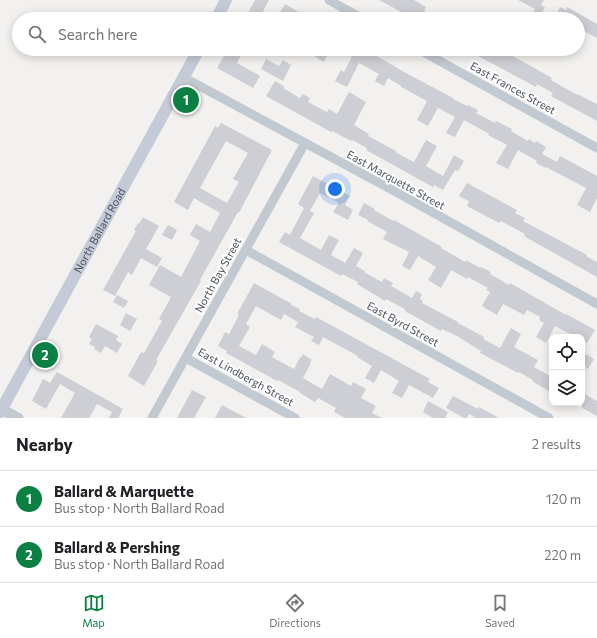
<!DOCTYPE html>
<meta charset="utf-8">
<style>
body{margin:0;font-family:Commissioner,sans-serif;background:#f2f2f2;color:#202124}
.controls{position:absolute;right:12px;bottom:12px;display:grid;overflow:hidden;border-radius:8px;box-shadow:0 2px 10px #0003}
.controls button{width:36px;height:36px;display:grid;place-items:center;padding:0;border:0;border-bottom:1px solid #e0e0e0;background:#fff;color:#202124;font:20px sans-serif}
.you{position:absolute;left:335px;top:189px;width:14px;height:14px;margin:-10px;border:3px solid #fff;border-radius:50%;background:#1a73e8;box-shadow:0 0 0 6px #1a73e833}
.badge{display:grid;place-items:center;width:26px;height:26px;border-radius:50%;background:#0b8043;color:#fff;font-size:13px;font-weight:700}
.pin{position:absolute;translate:-50% -50%;border:2px solid #fff;box-shadow:0 1px 4px #0006}
.list{margin:0;padding:0;list-style:none}
h2{display:flex;justify-content:space-between;align-items:center;height:52px;margin:0;padding:0 16px;font-size:17px}
h2 small{font-size:13px;font-weight:400;color:#757577}
.list li{display:grid;grid-template-columns:26px 1fr auto;gap:12px;align-items:center;box-sizing:border-box;height:56px;padding:0 16px;border-top:1px solid #e0e0e0}
.list b{display:block;font-size:15px;white-space:nowrap}
.list p{margin:0;font-size:13px;white-space:nowrap;color:#757577}
.list em{font-size:13px;font-style:normal;color:#757577}
.icon{flex:none;width:22px;height:22px;fill:none;stroke:currentColor;stroke-width:2;stroke-linecap:round;stroke-linejoin:round}
.map{position:relative;flex:none;width:597px;height:418px;overflow:hidden}
.search{position:absolute;background:#fff;box-shadow:0 2px 10px #0003;left:12px;right:12px;top:12px;height:44px;display:flex;align-items:center;gap:10px;box-sizing:border-box;padding:0 14px;border-radius:22px;color:#757577;font-size:15px}
.sheet{height:164px;background:#fff}
nav{display:flex;justify-content:space-around;align-items:center;box-sizing:border-box;height:56px;border-top:1px solid #e0e0e0;background:#fff;font-size:11px;color:#757577}
nav a{display:grid;justify-items:center;gap:2px}
nav .on{color:#0b8043}
.map>svg:first-child{display:block}
.building{fill:#cecfd4;fill-rule:evenodd}
.lines{fill:none;stroke-linecap:round;stroke-linejoin:round}
.minor{stroke:#c3c9d0;stroke-width:9}
.tertiary{stroke:#c3c9d0;stroke-width:11}
.secondary{stroke:#c5cbd6;stroke-width:12}
.labels{text-anchor:middle;stroke-width:4;stroke-linejoin:round;paint-order:stroke}
.street-label{font-size:11px;fill:#4a515b;stroke:#fff}
</style>
<div class="map">
<svg width="597" height="418" viewBox="0 0 597 418">
<rect width="100%" height="100%" fill="#f2f1f0"/>
<path class="building" d="M 255,0 L 269,0 L 259,19 L 249,19 L 253,12 L 249,11 Z
M 379,0 L 414,0 L 426,7 L 424,11 L 438,19 L 410,19 L 404,15 L 405,14 Z
M 518,0 L 544,0 L 541,5 L 545,7 L 539,18 L 532,14 L 535,9 Z
M 285,4 L 311,19 L 283,19 L 278,16 Z
M 560,7 L 566,10 L 567,7 L 597,24 L 597,38 L 578,28 L 578,19 L 559,19 L 555,17 Z
M 228,49 L 244,49 L 237,63 L 260,76 L 253,88 L 217,68 Z
M 319,49 L 321,49 L 328,53 L 324,62 L 315,57 Z
M 338,49 L 365,49 L 404,72 L 453,98 L 453,99 L 467,106 L 468,105 L 478,110 L 476,113 L 495,123 L 496,121 L 512,129 L 511,131 L 528,141 L 529,139 L 535,143 L 536,141 L 546,147 L 542,154 L 557,162 L 560,156 L 597,176 L 597,198 L 590,212 L 577,205 L 586,188 L 546,167 L 546,168 L 536,163 L 537,161 L 518,150 L 508,169 L 496,163 L 507,145 L 488,135 L 489,134 L 464,120 L 455,137 L 446,133 L 455,117 L 438,108 L 428,126 L 417,120 L 427,101 L 401,87 L 401,86 L 388,78 L 384,86 L 375,81 L 379,74 L 359,63 L 347,87 L 335,81 L 341,70 L 344,72 L 352,57 Z
M 465,49 L 499,49 L 529,65 L 552,78 L 551,80 L 577,95 L 577,94 L 597,104 L 597,121 L 551,96 L 553,93 L 537,84 L 536,87 Z
M 266,59 L 279,66 L 283,60 L 291,65 L 283,81 L 261,69 Z
M 275,81 L 284,86 L 283,88 L 300,98 L 303,94 L 310,98 L 308,102 L 327,112 L 329,109 L 337,114 L 349,92 L 366,102 L 354,125 L 369,134 L 368,136 L 396,151 L 395,152 L 414,162 L 426,140 L 437,146 L 426,166 L 443,176 L 454,155 L 464,161 L 458,171 L 455,170 L 443,190 L 434,185 L 433,187 L 366,150 L 367,148 L 352,140 L 351,141 L 332,131 L 331,132 L 266,96 Z
M 221,123 L 272,150 L 239,213 L 238,212 L 200,280 L 201,281 L 156,360 L 158,361 L 144,386 L 128,376 L 141,352 L 144,353 L 162,321 L 159,319 L 171,297 L 149,285 L 160,265 L 181,277 L 200,241 L 190,235 L 196,224 L 210,232 L 220,213 L 194,198 L 188,210 L 174,202 L 215,126 L 218,128 ZM 226,141 L 248,153 L 233,179 L 239,182 L 227,203 L 200,188 Z
M 313,176 L 350,196 L 345,205 L 353,210 L 348,220 L 333,212 L 339,203 L 320,193 L 310,211 L 314,213 L 300,238 L 321,250 L 329,235 L 339,240 L 331,255 L 345,263 L 354,248 L 363,253 L 356,266 L 365,271 L 364,272 L 382,282 L 384,278 L 393,283 L 391,286 L 412,298 L 416,291 L 422,294 L 420,299 L 423,301 L 422,303 L 458,322 L 458,323 L 484,337 L 483,339 L 500,348 L 511,328 L 521,334 L 514,347 L 538,360 L 534,367 L 552,377 L 552,393 L 532,381 L 533,380 L 519,372 L 518,373 L 480,353 L 481,351 L 457,336 L 442,329 L 441,331 L 405,311 L 405,309 L 386,299 L 385,301 L 357,284 L 358,282 L 342,274 L 341,276 L 279,242 L 285,232 L 290,235 L 304,208 L 298,204 Z
M 467,183 L 517,210 L 515,213 L 525,218 L 523,221 L 587,255 L 586,256 L 597,262 L 597,277 L 529,239 L 524,236 L 525,234 L 501,221 L 499,223 L 467,206 L 469,201 L 459,196 Z
M 364,203 L 375,209 L 374,210 L 393,221 L 394,220 L 442,247 L 441,248 L 465,262 L 466,260 L 480,268 L 481,267 L 491,272 L 490,274 L 509,285 L 510,283 L 566,315 L 566,314 L 595,330 L 587,343 L 582,340 L 582,337 L 576,337 L 555,326 L 546,343 L 536,337 L 544,323 L 539,320 L 540,317 L 527,310 L 524,315 L 503,304 L 497,315 L 482,306 L 490,292 L 486,290 L 488,288 L 468,277 L 467,279 L 451,270 L 441,288 L 428,280 L 436,267 L 418,256 L 410,270 L 402,266 L 409,252 L 383,239 L 387,232 L 367,221 L 368,220 L 358,215 Z
M 143,217 L 159,226 L 146,249 L 162,258 L 157,267 L 141,258 L 132,275 L 128,272 L 115,296 L 103,290 L 132,238 L 136,231 L 134,230 L 138,223 L 139,224 Z
M 168,225 L 177,230 L 172,240 L 162,235 Z
M 254,283 L 292,304 L 291,305 L 300,309 L 299,311 L 315,319 L 316,317 L 430,379 L 428,382 L 439,388 L 433,398 L 409,385 L 402,398 L 392,393 L 399,381 L 381,370 L 374,383 L 365,378 L 372,366 L 357,357 L 358,356 L 323,337 L 319,345 L 311,341 L 314,337 L 295,327 L 298,322 L 284,314 L 281,320 L 256,306 L 246,324 L 250,327 L 239,346 L 256,355 L 262,344 L 275,352 L 272,357 L 294,369 L 300,357 L 301,358 L 303,354 L 312,360 L 310,362 L 311,363 L 303,378 L 322,389 L 330,374 L 351,386 L 353,382 L 366,389 L 361,398 L 376,406 L 372,413 L 382,418 L 345,418 L 334,412 L 336,408 L 318,398 L 315,402 L 300,393 L 300,392 L 280,381 L 278,380 L 277,381 L 226,353 L 227,351 L 218,346 L 225,332 L 229,334 L 239,315 L 237,314 Z
M 117,295 L 128,301 L 124,308 L 113,302 Z
M 126,313 L 137,319 L 130,331 L 120,325 Z
M 96,324 L 118,336 L 116,340 L 122,344 L 117,353 L 105,346 L 101,353 L 94,349 L 95,347 L 89,344 L 92,339 L 89,337 Z
M 586,354 L 594,359 L 588,369 L 582,365 L 582,361 Z
M 57,372 L 123,409 L 118,418 L 109,418 L 112,412 L 97,404 L 89,418 L 61,418 L 75,393 L 60,384 L 46,409 L 32,401 L 43,379 L 50,383 Z
M 192,390 L 206,397 L 194,418 L 177,418 Z
M 582,393 L 597,401 L 597,416 L 582,408 Z
M 453,396 L 478,409 L 479,407 L 499,418 L 476,418 L 469,414 L 467,418 L 464,418 L 446,408 Z
M 428,401 L 448,412 L 445,418 L 433,418 L 423,412 Z
M 222,405 L 246,418 L 215,418 Z"/>
<g class="lines">
<path class="minor" d="M 329,0 L 363,19
M 418,49 L 597,148
M 183,77 L 398,193 L 597,304
M 246,250 L 549,418
M 186,358 L 295,418
M 152,418 L 305,143"/>
<path class="tertiary" d="M 1,409 L 18,418"/>
<g class="secondary">
<path d="M 216,19 L 226,0"/>
<path id="s1" d="M 0,412 L 199,49"/>
</g>
</g>
<g class="labels">
<g class="street-label">
<text transform="translate(513 88) rotate(29)" y="4">East Frances Street</text>
<text transform="translate(396 180) rotate(29)" y="4">East Marquette Street</text>
<text dy="4" stroke="none"><textPath href="#s1" startOffset="207">North Ballard Road</textPath></text>
<text transform="translate(218 275) rotate(-61)" y="4">North Bay Street</text>
<text transform="translate(403 324) rotate(29)" y="4">East Byrd Street</text>
<text transform="translate(246 377) rotate(29)" y="4">East Lindbergh Street</text>
</g>
</g>
</svg>
<div class="controls">
<button><svg class="icon" aria-label="locate" viewBox="0 0 24 24"><circle cx="12" cy="12" r="6"/><path d="M12 2v4M12 18v4M2 12h4M18 12h4"/></svg></button>
<button><svg class="icon" aria-label="layers" viewBox="0 0 24 24"><path d="M12 4l9 5-9 5-9-5zM3 14l9 5 9-5"/></svg></button>
</div>
<div class="you"></div>
<div class="pin badge" style="left:186px;top:100px">1</div>
<div class="pin badge" style="left:45px;top:355px">2</div>
<div class="search"><svg class="icon" aria-label="search" viewBox="0 0 24 24"><circle cx="10" cy="10" r="6"/><path d="M15 15l6 6"/></svg>Search here</div>
</div>
<section class="sheet">
<h2>Nearby<small>2 results</small></h2>
<ul class="list">
<li><span class="badge">1</span><div><b>Ballard &amp; Marquette</b><p>Bus stop · North Ballard Road</p></div><em>120 m</em></li>
<li><span class="badge">2</span><div><b>Ballard &amp; Pershing</b><p>Bus stop · North Ballard Road</p></div><em>220 m</em></li>
</ul>
</section>
<nav>
<a class="on"><svg class="icon" aria-label="map" viewBox="0 0 24 24"><path d="M3 6l6-2 6 2 6-2v14l-6 2-6-2-6 2zM9 4v14M15 6v14"/></svg>Map</a>
<a><svg class="icon" aria-label="directions" viewBox="0 0 24 24"><path d="M12 3l9 9-9 9-9-9zM9 14v-3h6M13 9l2 2-2 2"/></svg>Directions</a>
<a><svg class="icon" aria-label="saved" viewBox="0 0 24 24"><path d="M7 4h10v16l-5-4-5 4z"/></svg>Saved</a>
</nav>
